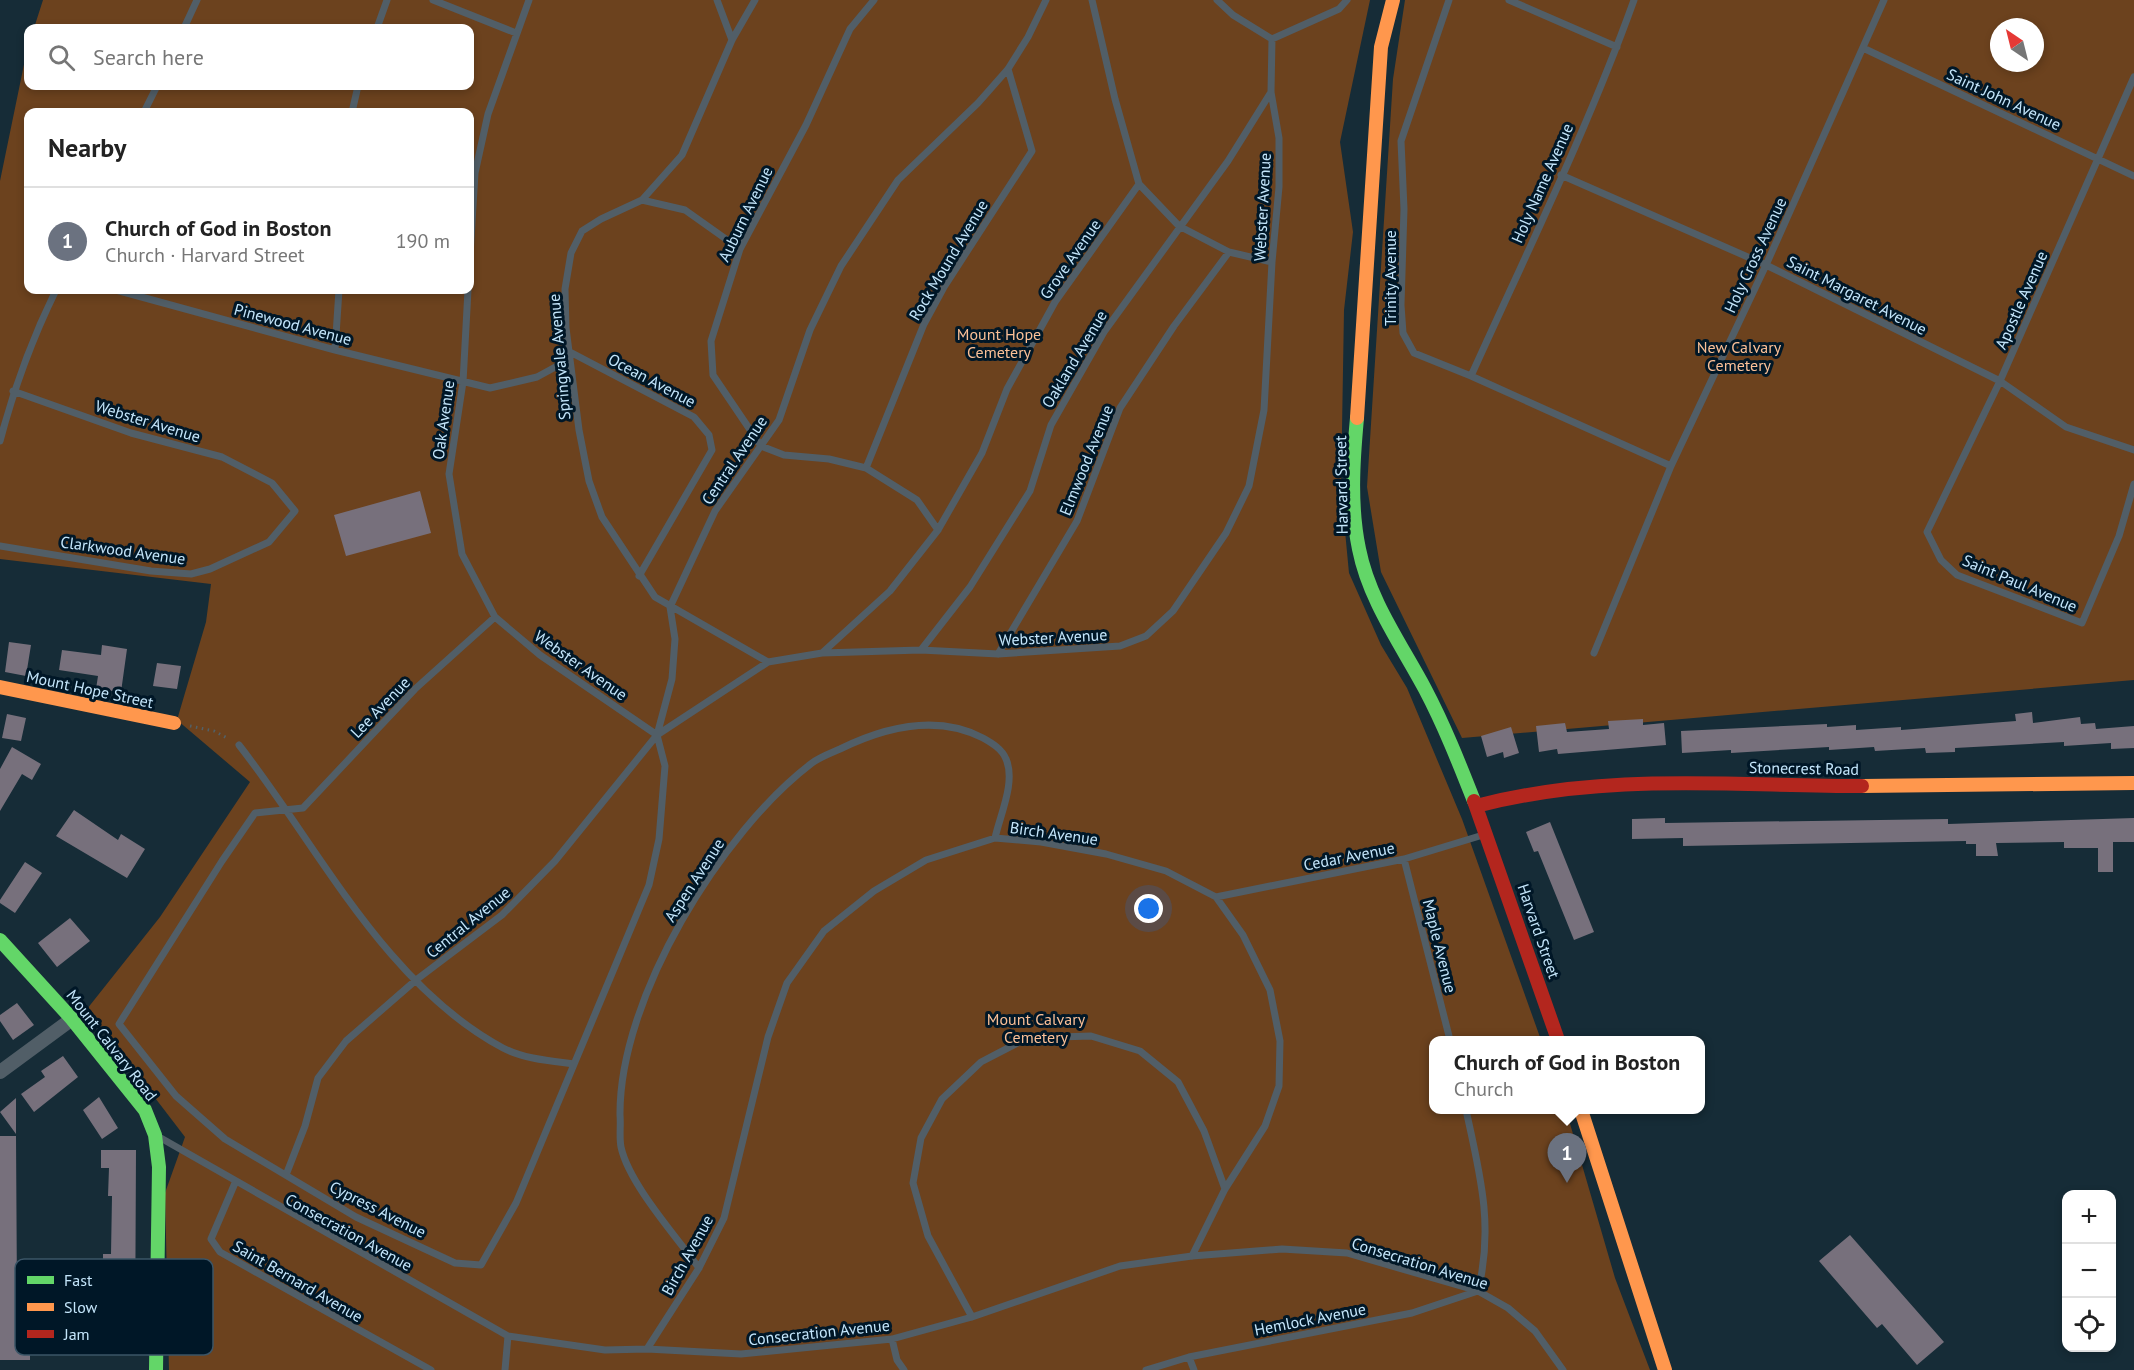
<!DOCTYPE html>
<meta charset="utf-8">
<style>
body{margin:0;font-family:"PT Sans",sans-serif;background:#f2f2f2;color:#222}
.controls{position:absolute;right:18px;bottom:18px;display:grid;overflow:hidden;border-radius:12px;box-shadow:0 3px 9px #0003}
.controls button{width:54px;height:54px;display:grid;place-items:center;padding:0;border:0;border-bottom:2px solid #e0e0e0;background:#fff;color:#222;font:30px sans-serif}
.compass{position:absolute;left:1990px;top:18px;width:54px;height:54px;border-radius:50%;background:#fff;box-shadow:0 3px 9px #0003;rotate:325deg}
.you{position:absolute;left:1149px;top:909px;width:21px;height:21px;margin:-15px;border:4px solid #fff;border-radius:50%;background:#1a73e8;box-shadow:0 0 0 9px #1a73e833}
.badge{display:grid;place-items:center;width:39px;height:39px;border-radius:50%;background:#4f5d65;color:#fff;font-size:20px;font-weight:700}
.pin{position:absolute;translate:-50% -50px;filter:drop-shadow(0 2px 3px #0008)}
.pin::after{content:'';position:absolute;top:32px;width:21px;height:18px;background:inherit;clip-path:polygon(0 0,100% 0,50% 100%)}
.popup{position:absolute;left:1429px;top:1036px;width:276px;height:78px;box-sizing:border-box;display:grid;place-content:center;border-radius:12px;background:#fff;filter:drop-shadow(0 2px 4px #0005);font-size:20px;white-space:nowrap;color:#767676}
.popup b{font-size:22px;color:#222}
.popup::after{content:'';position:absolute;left:50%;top:100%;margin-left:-12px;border:12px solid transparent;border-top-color:#fff}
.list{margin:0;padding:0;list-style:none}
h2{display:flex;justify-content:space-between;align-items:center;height:78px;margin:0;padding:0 24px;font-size:26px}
h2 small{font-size:20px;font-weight:400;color:#767676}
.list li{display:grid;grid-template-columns:39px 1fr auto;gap:18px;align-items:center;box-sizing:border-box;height:108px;padding:0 24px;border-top:2px solid #e0e0e0}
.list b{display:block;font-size:22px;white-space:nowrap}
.list p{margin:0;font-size:20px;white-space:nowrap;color:#767676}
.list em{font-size:20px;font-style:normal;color:#767676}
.icon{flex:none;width:33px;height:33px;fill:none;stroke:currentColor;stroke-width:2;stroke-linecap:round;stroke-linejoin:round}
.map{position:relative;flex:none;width:2134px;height:1370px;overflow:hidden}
.search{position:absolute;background:#fff;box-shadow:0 3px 9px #0003;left:24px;top:24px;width:450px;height:66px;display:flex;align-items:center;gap:15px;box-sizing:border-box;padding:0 21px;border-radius:12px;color:#767676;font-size:22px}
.panel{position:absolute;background:#fff;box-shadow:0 3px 9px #0003;left:24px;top:108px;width:450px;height:186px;border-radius:12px}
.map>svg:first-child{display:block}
.green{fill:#6c421e;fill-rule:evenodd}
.building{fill:#77707c}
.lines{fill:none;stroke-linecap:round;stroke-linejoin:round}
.path{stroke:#526168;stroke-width:3;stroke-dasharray:1.5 4.5;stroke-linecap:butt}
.lane{stroke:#515e67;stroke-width:7}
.street{stroke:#515e67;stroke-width:14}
.fast{stroke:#63d668;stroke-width:14}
.slow{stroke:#ff974d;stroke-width:14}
.jam{stroke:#b3261e;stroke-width:14}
.labels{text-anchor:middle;stroke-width:6;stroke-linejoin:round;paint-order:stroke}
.street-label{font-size:16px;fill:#c4e6fb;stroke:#001727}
.park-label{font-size:16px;fill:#fbc097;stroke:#001727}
.key{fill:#001727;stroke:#3b5567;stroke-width:1.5}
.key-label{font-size:16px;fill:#c4e6fb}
</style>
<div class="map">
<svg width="2134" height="1370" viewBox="0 0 2134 1370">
<rect width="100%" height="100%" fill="#162c37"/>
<path class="green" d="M 43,0 L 1370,0 L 1340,142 L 1353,232 L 1344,310 L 1341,489 L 1349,573 L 1381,645 L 1407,688 L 1462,819 L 1541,1040 L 1434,1040 L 1434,1110 L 1566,1110 L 1615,1278 L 1650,1370 L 169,1370 L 165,1193 L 185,1137 L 87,1009 L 160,917 L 250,782 L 177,720 L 206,622 L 211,584 L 0,559 L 0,181 L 28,45 L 28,86 L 470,86 L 470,28 L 34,28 ZM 28,112 L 470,112 L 470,290 L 28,290 Z
M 1405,0 L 2134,0 L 2134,680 L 1462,738 L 1381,572 L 1367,487 L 1393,79 ZM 1999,27 L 2035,27 L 2035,63 L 1999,63 Z"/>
<path class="building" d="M 420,491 L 431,533 L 346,556 L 334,515 Z
M 9,642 L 31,645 L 26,676 L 5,672 Z
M 102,645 L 127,649 L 121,692 L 96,689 L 98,676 L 59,670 L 62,650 L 101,655 Z
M 157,663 L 181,666 L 177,689 L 153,686 Z
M 2032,712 L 2033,723 L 2080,717 L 2081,724 L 2095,723 L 2096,729 L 2134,726 L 2134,748 L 2111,749 L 2111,743 L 2064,746 L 2064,742 L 1955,748 L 1955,752 L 1926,753 L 1925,748 L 1875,751 L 1874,747 L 1829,750 L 1829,747 L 1731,753 L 1731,750 L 1682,753 L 1681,731 L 1827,724 L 1827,727 L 1856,725 L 1856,730 L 1901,727 L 1901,730 L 2016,721 L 2015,714 Z
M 7,714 L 26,718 L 21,741 L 2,738 Z
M 1643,719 L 1643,725 L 1664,723 L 1666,745 L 1558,754 L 1557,749 L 1539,752 L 1536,726 L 1565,723 L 1567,732 L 1609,729 L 1608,721 Z
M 1511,727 L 1519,753 L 1504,758 L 1503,752 L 1487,757 L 1481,736 Z
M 12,747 L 41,764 L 32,780 L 22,774 L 0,811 L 0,769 Z
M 74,810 L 118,840 L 121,834 L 145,849 L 127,878 L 56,836 Z
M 1665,818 L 1665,823 L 1948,819 L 1948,824 L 2134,818 L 2134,842 L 2113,842 L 2113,872 L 2098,872 L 2098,848 L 2064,848 L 2064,842 L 1996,843 L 1998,856 L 1976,856 L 1976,844 L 1966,844 L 1966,841 L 1683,846 L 1683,838 L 1632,839 L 1632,819 Z
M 1550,822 L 1594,932 L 1574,940 L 1538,851 L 1534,852 L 1526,832 Z
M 25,862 L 42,873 L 15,913 L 0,903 L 0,900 Z
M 70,918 L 90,941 L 57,967 L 38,943 Z
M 17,1003 L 34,1025 L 13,1040 L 0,1021 L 0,1015 Z
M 63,1056 L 78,1077 L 34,1112 L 21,1094 L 45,1077 L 41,1071 Z
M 99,1097 L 118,1128 L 102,1139 L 83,1110 Z
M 16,1098 L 16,1134 L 0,1112 Z
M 0,1136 L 16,1136 L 17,1297 L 30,1297 L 30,1360 L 0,1360 Z
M 101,1150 L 136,1150 L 135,1351 L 113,1350 L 113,1313 L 92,1312 L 92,1290 L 76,1290 L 76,1276 L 103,1275 L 103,1254 L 111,1254 L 112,1196 L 108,1196 L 109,1168 L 101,1168 Z
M 1850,1235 L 1944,1342 L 1917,1365 L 1882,1324 L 1877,1328 L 1819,1261 Z
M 44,1270 L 57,1270 L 57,1287 L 44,1287 Z"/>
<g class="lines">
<path class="path" d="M 190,726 L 214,731 L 229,739"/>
<path class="lane" d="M 433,0 L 516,33
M 717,0 L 732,40
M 755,0 L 732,40 L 682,155 L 642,200 L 601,219 L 582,231 L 571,253 L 565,289 L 566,328 L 579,430 L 589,481 L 602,517 L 655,597 L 768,662
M 1217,0 L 1233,15 L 1272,39
M 1449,0 L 1401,141 L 1404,209 L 1401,305 L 1403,333 L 1414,353 L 1471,376 L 1671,466
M 1509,0 L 1617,47
M 184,28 L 197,0
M 377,28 L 387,0
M 1272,39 L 1339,9 L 1347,0
M 1863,48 L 2134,176
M 2134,77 L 2000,381 L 1927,532 L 1941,560 L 1957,575 L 2082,623 L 2119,536 L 2134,484
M 144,112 L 157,86
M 352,112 L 358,86
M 1561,175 L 1766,265 L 2000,381 L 2066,427 L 2134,450
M 1139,184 L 1179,226 L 1229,252 L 1272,262
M 642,200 L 685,210 L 740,249
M 470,256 L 475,173 L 488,114 L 529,0
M 116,290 L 335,350 L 490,388 L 537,377 L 559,365 L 570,352
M 468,290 L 463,382 L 449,474 L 462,554 L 495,617 L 540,655 L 657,735
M 335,350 L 339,290
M 570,352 L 694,417 L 709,435 L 712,450 L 639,576
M 1471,376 C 1527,252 1588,128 1634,0
M 0,441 C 14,388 32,339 56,290
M 761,446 L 713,375 L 711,341 L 740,249 L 806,125 L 850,29 L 874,0
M 761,446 L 784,455 L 829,459 L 866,468 L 917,500 L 938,530
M 866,468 L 924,324 L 944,287 L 1032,151 L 1008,69
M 0,546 L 151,571 L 191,574 L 210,569 L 269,542 L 295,511 L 272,483 L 222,457 L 131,433 L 13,391
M 495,617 L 415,689 L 303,808 L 255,813 L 222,861 L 119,1024 L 176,1096 L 225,1139 L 356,1217 L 455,1263 L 481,1265 L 516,1203 L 649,885 L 659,839 L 665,766 L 657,735
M 921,650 L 970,587 L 1030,491 L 1051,425 L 1104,332 L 1228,161 L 1271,92
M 822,653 L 890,591 L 938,530 L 982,453 L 1007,389 L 1055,302 L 1139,184 L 1115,99 L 1092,0
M 1594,653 L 1671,466 L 1766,265 L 1884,0
M 998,654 L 1077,521 L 1120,408 L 1174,326 L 1229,252
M 657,735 L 768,662 L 822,653 L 921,650 L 998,654 L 1120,646 L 1146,636 L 1173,611 L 1226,533 L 1249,486 L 1264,410 L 1272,262 L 1279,187 L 1279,138 L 1271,92 L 1272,39
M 239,745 C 318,846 385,985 503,1048 C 524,1059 551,1061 574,1064
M 1404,859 L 1450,1040
M 1216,897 L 1404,859 L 1483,835
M 1466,1110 C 1480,1174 1494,1226 1478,1291
M 159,1137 L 508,1336 L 605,1350 L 647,1349 L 741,1354 L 892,1339 L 972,1317 L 1120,1266 L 1192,1256 L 1282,1249 L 1347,1253 L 1478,1291 L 1508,1308 L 1535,1331 L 1563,1370
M 286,1175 L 305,1126 L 318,1078 L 346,1041 L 416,980 L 502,915 L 555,861 L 657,735 L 672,679 L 675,639 L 670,607 L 715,511 L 779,420 L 810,330 L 841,266 L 898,180 L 978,103 L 1008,69 L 1028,37 L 1046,0
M 235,1183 L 211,1239 L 220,1252 L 431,1370
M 699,1268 C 676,1236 629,1184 621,1147 C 619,1137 621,1125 620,1115 C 619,998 721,832 812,763 C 820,757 831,753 840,749 C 885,727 937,714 983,738 C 992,743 1002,749 1006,759 C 1016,782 1000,815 995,838
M 972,1317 L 928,1236 L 913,1183 L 921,1138 L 942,1099 L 981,1062 L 1027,1038 L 1091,1036 L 1140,1051 L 1178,1082 L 1204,1131 L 1225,1189
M 892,1339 L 897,1360 L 904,1370
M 647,1349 L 699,1268 L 724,1218 L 768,1037 L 787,983 L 824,931 L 874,891 L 926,860 L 995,838 L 1041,842 L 1106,854 L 1166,871 L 1216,897 L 1243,935 L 1270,990 L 1280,1041 L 1279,1086 L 1265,1126 L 1225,1189 L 1192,1256
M 1189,1357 L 1194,1370
M 505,1370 L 508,1336
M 1146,1370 L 1189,1357 L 1412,1313 L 1478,1291"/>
<path class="street" d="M 0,1072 L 72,1019"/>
<path class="fast" d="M 1357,418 C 1353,461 1350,506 1359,549 C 1369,600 1401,644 1425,689 C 1444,725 1459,763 1474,801
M 0,940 L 72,1019 L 145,1110 L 155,1135 L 159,1167 L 156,1370"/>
<path class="slow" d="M 1357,418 L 1381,47 L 1393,0
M 0,687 L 174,723
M 1862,786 L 2134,783
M 1581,1110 L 1665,1370"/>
<path class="jam" d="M 1474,801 L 1558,1040
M 1476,806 C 1607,772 1729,786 1862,786"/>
</g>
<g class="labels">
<g class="street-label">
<text transform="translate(2004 99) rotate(25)" y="6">Saint John Avenue</text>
<text transform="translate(1542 183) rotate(-66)" y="6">Holy Name Avenue</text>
<text transform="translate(1262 207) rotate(-87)" y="6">Webster Avenue</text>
<text transform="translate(745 214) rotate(-64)" y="6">Auburn Avenue</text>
<text transform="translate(1755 255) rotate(-65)" y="6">Holy Cross Avenue</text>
<text transform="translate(1070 259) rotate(-55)" y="6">Grove Avenue</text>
<text transform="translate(948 260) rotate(-59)" y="6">Rock Mound Avenue</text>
<text transform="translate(1390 278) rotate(-90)" y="6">Trinity Avenue</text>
<text transform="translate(1857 295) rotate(27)" y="6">Saint Margaret Avenue</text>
<text transform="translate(2021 300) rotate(-66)" y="6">Apostle Avenue</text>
<text transform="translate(293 324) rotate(15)" y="6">Pinewood Avenue</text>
<text transform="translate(559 357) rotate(-95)" y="6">Springvale Avenue</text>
<text transform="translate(1074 359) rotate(-59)" y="6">Oakland Avenue</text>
<text transform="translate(652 380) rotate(28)" y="6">Ocean Avenue</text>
<text transform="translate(443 420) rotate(-82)" y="6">Oak Avenue</text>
<text transform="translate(148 421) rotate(17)" y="6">Webster Avenue</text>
<text transform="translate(734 460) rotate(-56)" y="6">Central Avenue</text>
<text transform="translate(1086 460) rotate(-68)" y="6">Elmwood Avenue</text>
<text transform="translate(1341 485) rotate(-91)" y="6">Harvard Street</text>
<text transform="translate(123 550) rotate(8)" y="6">Clarkwood Avenue</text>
<text transform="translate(2020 583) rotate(23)" y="6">Saint Paul Avenue</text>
<text transform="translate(1053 637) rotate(-3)" y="6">Webster Avenue</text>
<text transform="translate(581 665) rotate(35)" y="6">Webster Avenue</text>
<text transform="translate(90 689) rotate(12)" y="6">Mount Hope Street</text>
<text transform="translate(380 707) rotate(-46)" y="6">Lee Avenue</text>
<text transform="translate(1804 768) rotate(1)" y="6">Stonecrest Road</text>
<text transform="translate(1054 833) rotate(8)" y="6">Birch Avenue</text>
<text transform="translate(1349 856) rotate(-11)" y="6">Cedar Avenue</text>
<text transform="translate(694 880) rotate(-57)" y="6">Aspen Avenue</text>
<text transform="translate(468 922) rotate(-39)" y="6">Central Avenue</text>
<text transform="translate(1539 931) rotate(71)" y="6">Harvard Street</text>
<text transform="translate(1440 946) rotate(76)" y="6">Maple Avenue</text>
<text transform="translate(112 1045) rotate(52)" y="6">Mount Calvary Road</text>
<text transform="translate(378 1209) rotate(27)" y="6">Cypress Avenue</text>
<text transform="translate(349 1232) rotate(29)" y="6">Consecration Avenue</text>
<text transform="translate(687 1255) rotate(-61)" y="6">Birch Avenue</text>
<text transform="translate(1420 1263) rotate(17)" y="6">Consecration Avenue</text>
<text transform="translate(298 1281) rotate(30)" y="6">Saint Bernard Avenue</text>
<text transform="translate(1310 1319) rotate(-11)" y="6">Hemlock Avenue</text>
<text transform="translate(819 1332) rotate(-6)" y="6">Consecration Avenue</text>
</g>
<g class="park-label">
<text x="999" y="340">Mount Hope<tspan x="999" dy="18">Cemetery</tspan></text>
<text x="1739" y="353">New Calvary<tspan x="1739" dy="18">Cemetery</tspan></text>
<text x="1036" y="1025">Mount Calvary<tspan x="1036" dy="18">Cemetery</tspan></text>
</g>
</g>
<rect x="15" y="1259" width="198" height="96" rx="9" class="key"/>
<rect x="27" y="1276" width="27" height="8" fill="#63d668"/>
<rect x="27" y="1303" width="27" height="8" fill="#ff974d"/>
<rect x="27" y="1330" width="27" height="8" fill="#b3261e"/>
<g class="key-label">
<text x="64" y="1286">Fast</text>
<text x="64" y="1313">Slow</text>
<text x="64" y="1340">Jam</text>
</g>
</svg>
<div class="controls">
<button>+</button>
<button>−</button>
<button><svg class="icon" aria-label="locate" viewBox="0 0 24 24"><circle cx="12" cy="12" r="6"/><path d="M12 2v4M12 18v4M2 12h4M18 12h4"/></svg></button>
</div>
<svg class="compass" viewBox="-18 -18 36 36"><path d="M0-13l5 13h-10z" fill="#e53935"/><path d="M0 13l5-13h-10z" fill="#767676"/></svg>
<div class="you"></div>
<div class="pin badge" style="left:1567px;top:1183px;background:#6b7280">1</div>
<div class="popup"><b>Church of God in Boston</b>Church</div>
<div class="search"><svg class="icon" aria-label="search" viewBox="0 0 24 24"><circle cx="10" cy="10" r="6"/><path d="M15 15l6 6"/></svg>Search here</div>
<section class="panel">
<h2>Nearby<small></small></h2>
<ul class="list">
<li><span class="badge" style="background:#6b7280">1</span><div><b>Church of God in Boston</b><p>Church · Harvard Street</p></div><em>190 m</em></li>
</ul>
</section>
</div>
